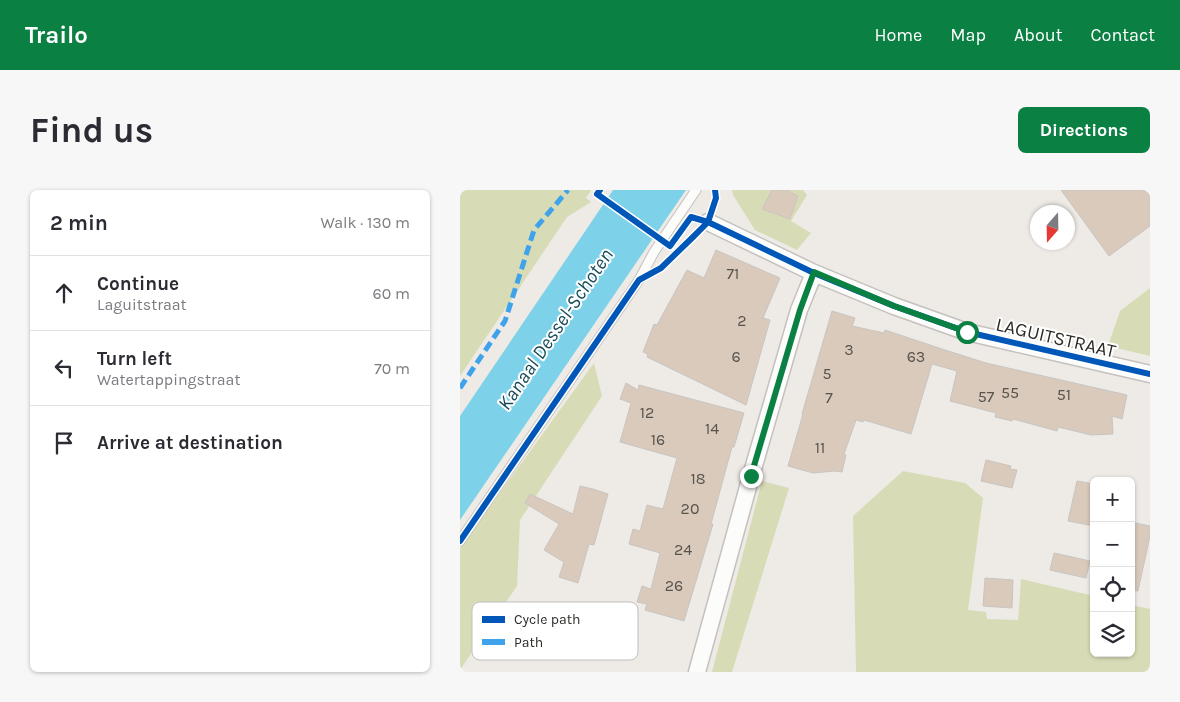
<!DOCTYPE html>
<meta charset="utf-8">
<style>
body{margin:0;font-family:Karla,sans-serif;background:#f7f7f7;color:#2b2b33}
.controls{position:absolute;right:15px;bottom:15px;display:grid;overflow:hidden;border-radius:8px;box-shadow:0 1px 4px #0004}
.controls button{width:45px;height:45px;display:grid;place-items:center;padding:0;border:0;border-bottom:1px solid #e1e1e2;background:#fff;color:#2b2b33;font:25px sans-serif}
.compass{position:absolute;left:570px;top:15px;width:45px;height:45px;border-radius:50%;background:#fff;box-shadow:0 1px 4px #0004;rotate:200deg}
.stop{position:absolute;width:15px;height:15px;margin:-11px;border:4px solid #0b8043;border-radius:50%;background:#fff}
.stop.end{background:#0b8043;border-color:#fff;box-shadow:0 1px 5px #0008}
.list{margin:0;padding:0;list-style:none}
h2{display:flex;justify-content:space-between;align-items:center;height:65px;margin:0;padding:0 20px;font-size:21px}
h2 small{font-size:16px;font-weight:400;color:#7c7c81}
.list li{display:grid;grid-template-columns:32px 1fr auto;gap:15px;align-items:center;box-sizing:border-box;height:75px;padding:0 20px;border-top:1px solid #e1e1e2}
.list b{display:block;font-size:19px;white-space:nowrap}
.list p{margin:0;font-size:16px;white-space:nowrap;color:#7c7c81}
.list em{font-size:16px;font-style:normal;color:#7c7c81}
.icon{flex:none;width:28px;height:28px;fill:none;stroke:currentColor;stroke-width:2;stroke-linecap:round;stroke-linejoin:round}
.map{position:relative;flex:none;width:690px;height:482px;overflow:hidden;border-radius:8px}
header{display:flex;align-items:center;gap:30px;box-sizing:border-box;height:70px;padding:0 25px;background:#0b8043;color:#fff}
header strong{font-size:24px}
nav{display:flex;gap:28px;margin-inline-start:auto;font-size:18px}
.intro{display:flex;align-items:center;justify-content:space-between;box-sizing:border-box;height:120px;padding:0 30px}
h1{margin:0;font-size:35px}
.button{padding:12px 22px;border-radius:8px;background:#0b8043;color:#fff;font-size:18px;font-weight:700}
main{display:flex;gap:30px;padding:0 30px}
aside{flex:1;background:#fff;border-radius:8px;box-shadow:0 1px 4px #0004}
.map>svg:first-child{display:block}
.green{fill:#d8dcb6}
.water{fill:#7dd2e9}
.building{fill:#d9cabb;stroke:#c8c5c2}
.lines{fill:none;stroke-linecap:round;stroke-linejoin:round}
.lane-casing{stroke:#c4c1be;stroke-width:11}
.street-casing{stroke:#c4c1be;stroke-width:19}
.path{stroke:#d3d2d1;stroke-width:3;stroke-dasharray:1 4;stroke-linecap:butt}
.lane{stroke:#fcfcfb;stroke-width:9}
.street{stroke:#fcfcfb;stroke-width:16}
.path-bridge{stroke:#d3d2d1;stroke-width:3;stroke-dasharray:1 4;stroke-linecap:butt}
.quiet{stroke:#3ea3eb;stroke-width:5;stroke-dasharray:10 5;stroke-linecap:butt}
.cycleway-casing{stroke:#fff;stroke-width:9}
.cycleway{stroke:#0057b8;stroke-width:6}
.route{stroke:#0b8043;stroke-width:6}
.labels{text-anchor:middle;stroke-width:4;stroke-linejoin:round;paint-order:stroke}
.number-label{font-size:16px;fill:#58534d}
.street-label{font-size:19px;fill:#2d2b28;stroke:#fff}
.water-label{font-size:20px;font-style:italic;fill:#174b59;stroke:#fff}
.key{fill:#fff;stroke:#c0bfbe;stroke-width:1}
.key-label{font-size:14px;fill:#2d2b28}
</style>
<header>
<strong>Trailo</strong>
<nav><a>Home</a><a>Map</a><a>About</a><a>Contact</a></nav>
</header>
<div class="intro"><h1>Find us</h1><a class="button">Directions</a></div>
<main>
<aside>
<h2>2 min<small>Walk · 130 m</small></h2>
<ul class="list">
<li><svg class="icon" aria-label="ahead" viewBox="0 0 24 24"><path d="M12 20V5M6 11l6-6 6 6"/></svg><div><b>Continue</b><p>Laguitstraat</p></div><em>60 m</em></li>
<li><svg class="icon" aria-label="left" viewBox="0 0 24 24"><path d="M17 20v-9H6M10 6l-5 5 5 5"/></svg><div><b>Turn left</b><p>Watertappingstraat</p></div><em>70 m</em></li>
<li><svg class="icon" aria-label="arrive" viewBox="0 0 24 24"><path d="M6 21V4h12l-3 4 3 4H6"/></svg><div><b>Arrive at destination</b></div></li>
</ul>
</aside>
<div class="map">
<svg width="690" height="482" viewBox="0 0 690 482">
<rect width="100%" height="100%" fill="#eeeae6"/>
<path class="green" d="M 0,0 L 131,0 L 126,8 L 131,12 L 107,27 L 0,186 Z
M 272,0 L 343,0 L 347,5 L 331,31 L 351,43 L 337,60 L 295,40 L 273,5 Z
M 690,98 L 690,166 L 648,156 L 660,121 Z
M 134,173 L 142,206 L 60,330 L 57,396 L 0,480 L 0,358 Z
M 443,281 L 505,293 L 523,308 L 508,420 L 526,422 L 527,429 L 558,430 L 561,389 L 634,406 L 634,463 L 671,463 L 671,415 L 690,419 L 690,482 L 396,482 L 393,326 Z
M 302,291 L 329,298 L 272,482 L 252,482 Z"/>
<path class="water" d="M 153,0 L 226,0 L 0,330 L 0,226 Z"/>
<path class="building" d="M 312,0 L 327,0 L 338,6 L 330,29 L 302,19 Z
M 601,0 L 690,0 L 690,36 L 649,66 Z
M 256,60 L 320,88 L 303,128 L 310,130 L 286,215 L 187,167 L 188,164 L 183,162 L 194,134 L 197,135 L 227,80 L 244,88 Z
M 372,121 L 395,128 L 392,136 L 424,143 L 425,140 L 482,159 L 526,173 L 667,205 L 662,229 L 652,226 L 653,244 L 631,245 L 598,237 L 597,241 L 553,229 L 552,231 L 535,227 L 536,223 L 490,211 L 497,181 L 472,174 L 451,244 L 404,230 L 403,232 L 396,230 L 384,264 L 386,265 L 382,282 L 375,281 L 353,283 L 328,276 L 343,224 L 342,224 Z
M 166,193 L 178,200 L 179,195 L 284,223 L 274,257 L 272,257 L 251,334 L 253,334 L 224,431 L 185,420 L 187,414 L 177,412 L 182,396 L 191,399 L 200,363 L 169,354 L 173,339 L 180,341 L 187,315 L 203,319 L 217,268 L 160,252 L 171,213 L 160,209 Z
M 526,270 L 551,276 L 550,279 L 557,280 L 552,298 L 521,291 Z
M 617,291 L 634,294 L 634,336 L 608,331 Z
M 120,296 L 133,299 L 148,304 L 134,355 L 129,354 L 118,393 L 99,387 L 104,372 L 84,360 L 99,334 L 65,313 L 70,304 L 113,324 Z
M 671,332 L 690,336 L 690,346 L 678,401 L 671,400 Z
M 594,363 L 630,371 L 626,388 L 590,380 Z
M 525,388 L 553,390 L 552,418 L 523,416 Z"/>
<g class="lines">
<g class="lane-casing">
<path id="lane" d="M 0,351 L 179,90 L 194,62 L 236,0"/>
</g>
<g class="street-casing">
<path id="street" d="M 248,32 L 354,83 L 434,116 L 507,142 L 690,184
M 237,482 L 291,286 L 339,120 L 354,83"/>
</g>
<path class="path" d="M 137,4 L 140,0"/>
<use href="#lane" class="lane"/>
<use href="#street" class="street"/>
<path class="path-bridge" d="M 137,4 L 210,56"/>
<path class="quiet" d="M 0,198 L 45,131 L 74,40 L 108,0"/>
<g class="cycleway-casing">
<path id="cycleway" d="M 140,0 L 137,4 L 210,56 L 231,27 L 248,32 L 354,83 L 434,116 L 507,142 L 690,184
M 0,351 L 179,90 L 201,78 L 233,47 L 248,32 L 256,8 L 255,0"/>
</g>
<use href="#cycleway" class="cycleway"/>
</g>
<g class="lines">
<path class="route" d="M 291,286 L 340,120 L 354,82 L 434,116 L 507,142"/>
</g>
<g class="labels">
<g class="number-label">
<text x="273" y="89">71</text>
<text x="282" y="136">2</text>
<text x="389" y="165">3</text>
<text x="276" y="172">6</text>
<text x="456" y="172">63</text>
<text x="367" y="189">5</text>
<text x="550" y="208">55</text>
<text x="604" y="210">51</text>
<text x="526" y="212">57</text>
<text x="369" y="213">7</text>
<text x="187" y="228">12</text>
<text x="252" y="244">14</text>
<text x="198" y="255">16</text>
<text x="360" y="263">11</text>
<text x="238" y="294">18</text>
<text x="230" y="324">20</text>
<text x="223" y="365">24</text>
<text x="214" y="401">26</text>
</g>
<g class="street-label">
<text transform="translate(596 147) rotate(13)" y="7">LAGUITSTRAAT</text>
</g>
<g class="water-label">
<text transform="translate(95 139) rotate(-56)" y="7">Kanaal Dessel-Schoten</text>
</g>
</g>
<rect x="12" y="412" width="166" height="58" rx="8" class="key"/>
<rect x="22" y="426" width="23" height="7" fill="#0057b8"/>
<rect x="22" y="449" width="23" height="6" fill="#3ea3eb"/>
<g class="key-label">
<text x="54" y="434">Cycle path</text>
<text x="54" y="457">Path</text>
</g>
</svg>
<div class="controls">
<button>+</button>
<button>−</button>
<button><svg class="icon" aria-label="locate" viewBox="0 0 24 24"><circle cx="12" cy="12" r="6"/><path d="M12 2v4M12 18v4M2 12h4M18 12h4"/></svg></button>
<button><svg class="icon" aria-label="layers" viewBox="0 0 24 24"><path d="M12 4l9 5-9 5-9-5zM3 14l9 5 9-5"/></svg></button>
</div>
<svg class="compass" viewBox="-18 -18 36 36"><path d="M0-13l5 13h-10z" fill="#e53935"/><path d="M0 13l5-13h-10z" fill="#7c7c81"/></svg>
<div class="stop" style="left:507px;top:142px"></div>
<div class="stop end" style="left:291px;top:286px"></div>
</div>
</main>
